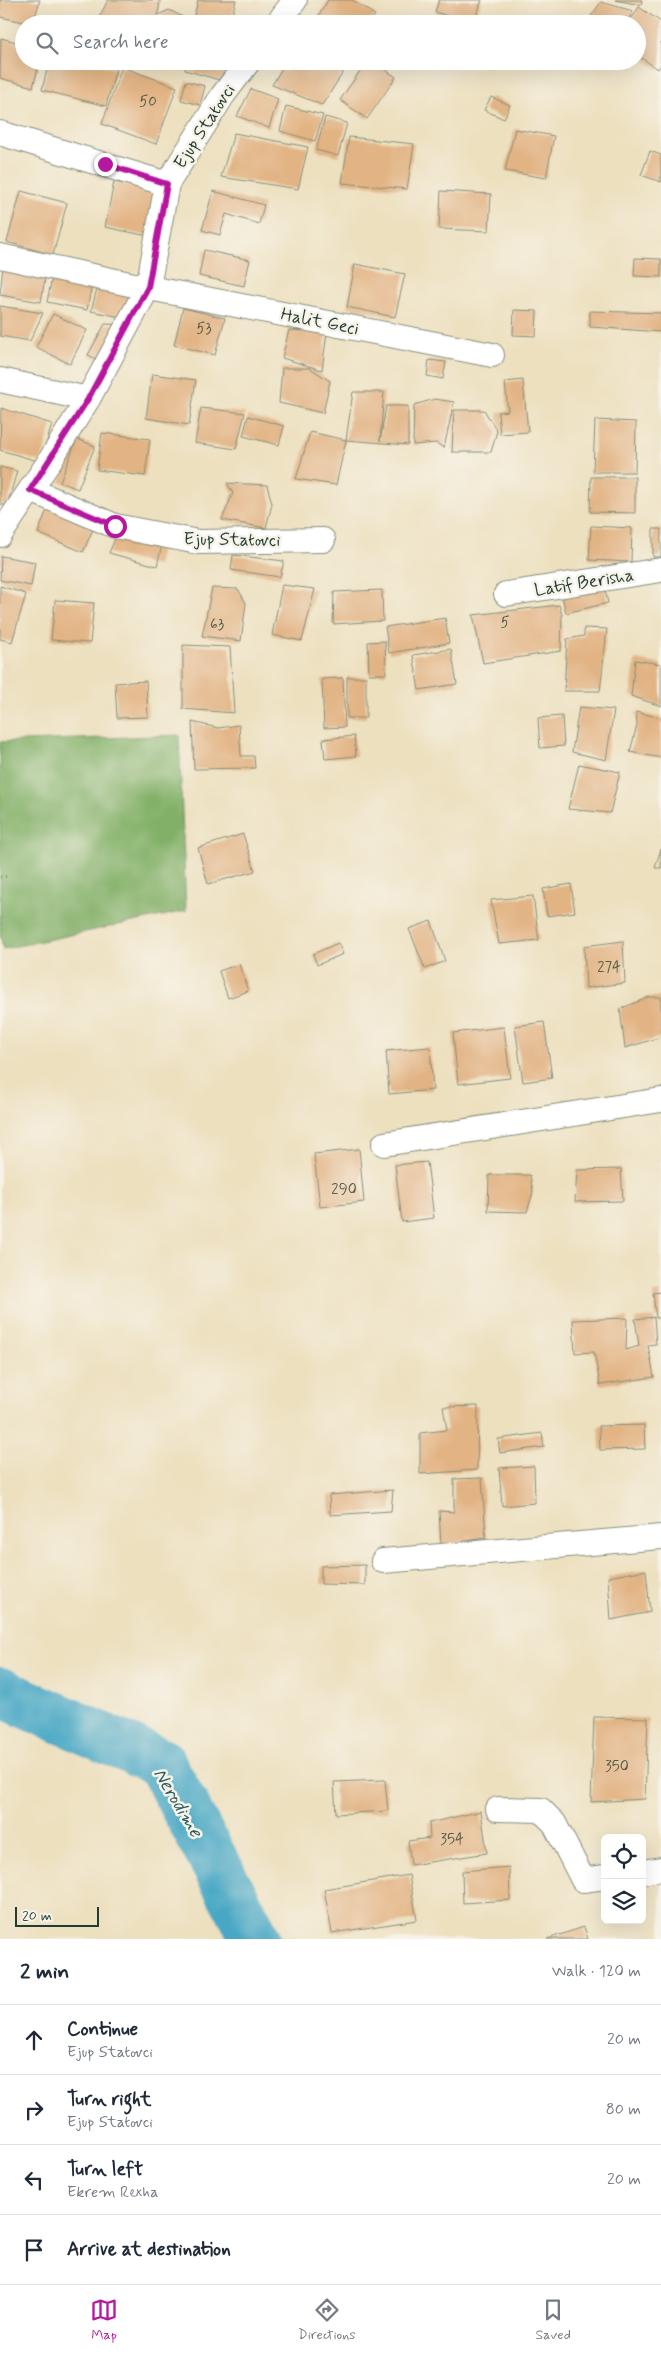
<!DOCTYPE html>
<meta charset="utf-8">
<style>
body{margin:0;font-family:Mynerve,sans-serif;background:#f2f2f3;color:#1f2937}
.controls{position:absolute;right:15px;bottom:15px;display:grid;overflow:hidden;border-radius:8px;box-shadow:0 5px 20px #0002}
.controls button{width:45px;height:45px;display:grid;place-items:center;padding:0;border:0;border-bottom:1px solid #e0e1e3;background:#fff;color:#1f2937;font:25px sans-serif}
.scale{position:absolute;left:15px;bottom:12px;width:84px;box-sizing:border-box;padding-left:5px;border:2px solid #1f3d34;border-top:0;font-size:14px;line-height:18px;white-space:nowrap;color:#1f3d34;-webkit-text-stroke:4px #f7f3e8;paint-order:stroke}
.stop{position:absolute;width:15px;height:15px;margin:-11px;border:4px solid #b5179e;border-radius:50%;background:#fff}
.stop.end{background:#b5179e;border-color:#fff;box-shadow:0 1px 5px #0008}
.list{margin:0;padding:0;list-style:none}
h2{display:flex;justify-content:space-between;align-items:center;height:65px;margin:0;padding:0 20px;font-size:21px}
h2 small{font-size:16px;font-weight:400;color:#747a83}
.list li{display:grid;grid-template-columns:32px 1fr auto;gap:15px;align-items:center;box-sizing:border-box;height:70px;padding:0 20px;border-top:1px solid #e0e1e3}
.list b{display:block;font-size:19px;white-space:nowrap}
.list p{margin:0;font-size:16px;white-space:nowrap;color:#747a83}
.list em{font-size:16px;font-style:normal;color:#747a83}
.icon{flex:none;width:28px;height:28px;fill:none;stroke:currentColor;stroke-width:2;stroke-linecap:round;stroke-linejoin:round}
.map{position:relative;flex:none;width:661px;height:1939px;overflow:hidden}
.search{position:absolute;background:#fff;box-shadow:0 5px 20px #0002;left:15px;right:15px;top:15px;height:55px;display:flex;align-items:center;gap:12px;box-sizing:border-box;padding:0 18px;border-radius:28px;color:#747a83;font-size:19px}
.sheet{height:345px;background:#fff}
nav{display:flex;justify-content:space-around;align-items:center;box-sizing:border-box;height:70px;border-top:1px solid #e0e1e3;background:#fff;font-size:14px;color:#747a83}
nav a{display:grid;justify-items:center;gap:2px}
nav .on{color:#b5179e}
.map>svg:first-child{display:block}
.forest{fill:#82b068;stroke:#50764e}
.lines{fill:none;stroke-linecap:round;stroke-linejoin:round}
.river{stroke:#46a7c5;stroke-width:50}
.building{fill:#e2b383}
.street-casing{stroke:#868e7a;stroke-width:26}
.path{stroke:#868e7a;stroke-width:3;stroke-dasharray:1 4;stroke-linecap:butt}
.street{stroke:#fff;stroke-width:24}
.route{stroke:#b5179e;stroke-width:6}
.labels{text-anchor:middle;stroke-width:5;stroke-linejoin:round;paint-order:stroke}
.number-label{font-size:15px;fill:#505a48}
.street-label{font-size:18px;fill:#1f3d34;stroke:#f7f3e8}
.water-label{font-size:19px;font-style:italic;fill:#2b5d60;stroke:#f7f3e8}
</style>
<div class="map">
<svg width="661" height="1939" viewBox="0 0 661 1939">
<rect width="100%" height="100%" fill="#f7f3e8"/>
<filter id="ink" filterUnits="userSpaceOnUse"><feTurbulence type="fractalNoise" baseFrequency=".02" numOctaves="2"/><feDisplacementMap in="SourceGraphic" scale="10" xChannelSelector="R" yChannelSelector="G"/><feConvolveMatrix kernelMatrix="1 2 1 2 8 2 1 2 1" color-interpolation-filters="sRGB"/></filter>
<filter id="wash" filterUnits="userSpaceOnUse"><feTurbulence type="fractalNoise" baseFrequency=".0096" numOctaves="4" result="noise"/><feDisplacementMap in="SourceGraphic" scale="20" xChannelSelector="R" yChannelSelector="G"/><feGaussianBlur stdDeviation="1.12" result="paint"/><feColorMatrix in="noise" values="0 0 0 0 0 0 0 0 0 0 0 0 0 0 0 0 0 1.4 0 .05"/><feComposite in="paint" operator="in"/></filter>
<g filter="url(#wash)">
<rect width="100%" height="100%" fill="#ede0bf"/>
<path class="forest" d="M 179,735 L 186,911 L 3,949 L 0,933 L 0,742 Z"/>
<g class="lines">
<path class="river" d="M 0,1692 L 161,1763 L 256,1939"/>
</g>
<g id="blocks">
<path class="building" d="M 0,0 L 40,0 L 33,24 L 0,17 Z
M 108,0 L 160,0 L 158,15 L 169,10 L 191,21 L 191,24 L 96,24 Z
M 198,0 L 236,0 L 230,23 L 194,16 Z
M 328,0 L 352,0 L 375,15 L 369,24 L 314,24 Z
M 439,0 L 482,0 L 473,24 L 435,12 Z
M 615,0 L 642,0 L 641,5 Z
M 601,2 L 633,11 L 626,24 L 595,24 L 589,19 Z
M 639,7 L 661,22 L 661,65 L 658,69 L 637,55 L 637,24 L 628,24 Z
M 1,38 L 24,44 L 24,61 L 40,61 L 33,87 L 0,78 Z
M 49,61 L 85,61 L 116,69 L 106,106 L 42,90 Z
M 187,61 L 229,61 L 223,81 L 185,70 Z
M 286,61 L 333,61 L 346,68 L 322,105 L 272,85 Z
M 367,61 L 373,61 L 396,77 L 367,119 L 340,100 Z
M 122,67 L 177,87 L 156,144 L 102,124 Z
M 186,81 L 205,86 L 200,105 L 181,100 Z
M 251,89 L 278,99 L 269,128 L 237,116 Z
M 491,97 L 510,105 L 504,119 L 484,110 Z
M 286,106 L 323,115 L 315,141 L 280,131 Z
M 325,117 L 347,123 L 338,156 L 316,150 Z
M 515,129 L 554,136 L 546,178 L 505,171 Z
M 234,133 L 308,147 L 298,189 L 221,177 Z
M 349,137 L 414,144 L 407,189 L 342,183 Z
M 650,151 L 661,155 L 661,182 L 641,175 Z
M 114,182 L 163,192 L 153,237 L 105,227 Z
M 21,191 L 67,203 L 53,255 L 7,242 Z
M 213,191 L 264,205 L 259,224 L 226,214 L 220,235 L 202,230 Z
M 441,191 L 491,194 L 489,231 L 439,229 Z
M 204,250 L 250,260 L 244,286 L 199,276 Z
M 635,258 L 661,259 L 661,277 L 634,276 Z
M 355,264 L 405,274 L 395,317 L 347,307 Z
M 3,266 L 46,273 L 41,302 L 0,295 Z
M 52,277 L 92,284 L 87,310 L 47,302 Z
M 98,285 L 137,295 L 126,318 L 91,311 Z
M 0,306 L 43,313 L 30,341 L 0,336 Z
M 183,308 L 225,318 L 215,355 L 174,345 Z
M 514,310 L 537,311 L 536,336 L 513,335 Z
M 590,311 L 661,313 L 661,332 L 590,327 Z
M 53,314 L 87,330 L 70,364 L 36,347 Z
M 105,324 L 126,325 L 106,364 L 88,355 Z
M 289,330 L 327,332 L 322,370 L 282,358 Z
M 429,360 L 446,362 L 443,379 L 427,376 Z
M 282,368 L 310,368 L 330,381 L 323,413 L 279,403 Z
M 152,374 L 196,380 L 189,425 L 146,418 Z
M 523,380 L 528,432 L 500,434 L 498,412 L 508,411 L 505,382 Z
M 353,392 L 384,392 L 380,441 L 386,406 L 408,406 L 408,445 L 346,440 Z
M 435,399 L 454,402 L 444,448 L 436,443 L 413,445 L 414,405 Z
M 1,408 L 52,424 L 41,462 L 0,450 Z
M 201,408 L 245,413 L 236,449 L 195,443 Z
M 454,410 L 484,410 L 497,431 L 491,452 L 452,452 Z
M 248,416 L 284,426 L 279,445 L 243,436 Z
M 595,420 L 636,422 L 635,472 L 593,472 Z
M 310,432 L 346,440 L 336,485 L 296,479 Z
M 102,433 L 150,439 L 145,476 L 97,470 Z
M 77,439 L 95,446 L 78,489 L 60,482 Z
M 0,467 L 17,471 L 7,506 L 0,504 Z
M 591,477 L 635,477 L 635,513 L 590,512 Z
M 227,483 L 267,485 L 272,504 L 266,528 L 222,520 L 233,493 Z
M 48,507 L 94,527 L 83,552 L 38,533 Z
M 591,526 L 632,528 L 631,562 L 589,560 Z
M 653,529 L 661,529 L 661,557 L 653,557 Z
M 117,534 L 162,544 L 157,566 L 109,553 Z
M 233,555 L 284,561 L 280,577 L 231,570 Z
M 1,556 L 35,562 L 31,586 L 0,580 Z
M 282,585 L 315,589 L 302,641 L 272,635 Z
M 0,586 L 26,594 L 12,642 L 0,639 Z
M 604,586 L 608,603 L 566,613 L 562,596 Z
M 212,588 L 238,589 L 246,603 L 241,641 L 202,636 Z
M 382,590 L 383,621 L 333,624 L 334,592 Z
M 55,600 L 94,603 L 90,643 L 51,640 Z
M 559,605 L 562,615 L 561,651 L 483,663 L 473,615 Z
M 445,618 L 449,643 L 389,653 L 385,627 Z
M 584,628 L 607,629 L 600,691 L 564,691 L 567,639 L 584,636 Z
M 385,641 L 386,674 L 369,674 L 368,642 Z
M 183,645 L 230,647 L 234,713 L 183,709 Z
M 451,649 L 457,684 L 419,690 L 413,655 Z
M 635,660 L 661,664 L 661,706 L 631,696 Z
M 347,677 L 366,677 L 366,718 L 347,718 Z
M 343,678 L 345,727 L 324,728 L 322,679 Z
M 146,681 L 148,717 L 117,718 L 115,683 Z
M 579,707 L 614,710 L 606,760 L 572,752 Z
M 636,712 L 661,718 L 661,758 L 630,752 L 637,725 Z
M 562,716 L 564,746 L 540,748 L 538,718 Z
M 192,722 L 218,728 L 239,725 L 241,756 L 254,756 L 255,768 L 194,769 Z
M 354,736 L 356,756 L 325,759 L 323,739 Z
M 579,764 L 620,772 L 610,813 L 568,809 Z
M 243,834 L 255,871 L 208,884 L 198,848 Z
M 661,849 L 661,868 L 655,868 Z
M 571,884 L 575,912 L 547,916 L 543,889 Z
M 533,896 L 539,940 L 499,944 L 491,900 Z
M 431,921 L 445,961 L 425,969 L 409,929 Z
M 623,941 L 625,983 L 586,988 L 584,946 Z
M 338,943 L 343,954 L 317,965 L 313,954 Z
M 239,964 L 248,991 L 228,998 L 219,971 Z
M 649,997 L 661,997 L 661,1037 L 625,1048 L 620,1009 Z
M 544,1022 L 552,1078 L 523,1082 L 515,1026 Z
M 504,1027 L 510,1078 L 458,1084 L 453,1033 Z
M 430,1047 L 433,1090 L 389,1094 L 386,1051 Z
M 359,1149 L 364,1202 L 320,1207 L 314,1154 Z
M 427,1162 L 434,1218 L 402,1222 L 395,1165 Z
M 621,1169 L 623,1201 L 575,1202 L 577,1170 Z
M 489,1175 L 530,1175 L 533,1192 L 527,1212 L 488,1211 Z
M 661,1292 L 661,1318 L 656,1318 L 653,1293 Z
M 654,1317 L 656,1344 L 648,1345 L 654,1377 L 600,1385 L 594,1352 L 575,1353 L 573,1320 L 627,1318 L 626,1350 L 639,1346 L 635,1319 Z
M 478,1406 L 477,1470 L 420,1474 L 420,1433 L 447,1430 L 443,1407 Z
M 644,1425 L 645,1449 L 600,1450 L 599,1426 Z
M 542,1433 L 544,1447 L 500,1453 L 498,1439 Z
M 534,1466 L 535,1503 L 502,1506 L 499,1468 Z
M 482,1478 L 486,1538 L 441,1545 L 439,1511 L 454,1512 L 454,1479 Z
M 393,1490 L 391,1511 L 330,1515 L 329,1495 Z
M 365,1565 L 365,1585 L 321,1584 L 321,1566 Z
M 646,1570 L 650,1612 L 611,1620 L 608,1577 Z
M 594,1717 L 648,1718 L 645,1799 L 591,1802 Z
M 385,1780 L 388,1811 L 336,1814 L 334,1782 Z
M 481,1811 L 487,1853 L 411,1865 L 408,1841 L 430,1838 L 429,1823 Z
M 509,1867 L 510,1900 L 463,1903 L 462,1871 Z
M 409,1875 L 417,1920 L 332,1933 L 324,1889 Z
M 584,1927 L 588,1939 L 547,1939 Z"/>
</g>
</g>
<g filter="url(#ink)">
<use href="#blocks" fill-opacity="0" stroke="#868e7a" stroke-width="1"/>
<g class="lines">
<g class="street-casing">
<path id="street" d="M 277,24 L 295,0
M 0,133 L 167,184
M 0,256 L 134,285 L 492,355
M 0,380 L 88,399
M 31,490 L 115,526 L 198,542 L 323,540
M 0,535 L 47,465 L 88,399 L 148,287 L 167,184 L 223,95 L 249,61
M 506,594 L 661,570
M 384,1144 L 661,1100
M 383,1561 L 661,1537
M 498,1809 L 541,1810 L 554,1823 L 583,1880 L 605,1877
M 642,1872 L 661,1869"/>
</g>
<path class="path" d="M 0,877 L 10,876"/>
<use href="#street" class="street"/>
</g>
</g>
<g class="lines" filter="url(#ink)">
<path class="route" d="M 105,164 L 167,184 L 148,287 L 88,399 L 30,490 L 115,526"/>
</g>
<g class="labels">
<g class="number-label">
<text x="148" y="106">50</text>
<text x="204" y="333">53</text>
<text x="505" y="627">5</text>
<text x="217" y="629">63</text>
<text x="609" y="972">274</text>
<text x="344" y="1194">290</text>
<text x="617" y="1771">350</text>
<text x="452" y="1844">354</text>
</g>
<g class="street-label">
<text transform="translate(204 126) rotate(-57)" y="6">Ejup Statovci</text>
<text transform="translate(320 321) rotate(11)" y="6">Halit Geci</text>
<text transform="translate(232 539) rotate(1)" y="6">Ejup Statovci</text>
<text transform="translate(584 582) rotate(-9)" y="6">Latif Berisha</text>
</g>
<g class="water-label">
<text transform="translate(179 1802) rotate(59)" y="7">Nerodime</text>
</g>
</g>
</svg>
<div class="controls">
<button><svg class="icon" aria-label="locate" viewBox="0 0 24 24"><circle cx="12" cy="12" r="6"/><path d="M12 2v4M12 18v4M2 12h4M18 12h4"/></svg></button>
<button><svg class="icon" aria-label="layers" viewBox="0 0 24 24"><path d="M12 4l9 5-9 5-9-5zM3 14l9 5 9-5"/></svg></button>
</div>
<div class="scale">20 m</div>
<div class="stop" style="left:115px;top:526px"></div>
<div class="stop end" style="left:105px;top:164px"></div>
<div class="search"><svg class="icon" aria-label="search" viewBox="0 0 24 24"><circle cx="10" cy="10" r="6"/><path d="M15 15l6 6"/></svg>Search here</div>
</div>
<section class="sheet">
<h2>2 min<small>Walk · 120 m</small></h2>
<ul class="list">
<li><svg class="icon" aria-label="ahead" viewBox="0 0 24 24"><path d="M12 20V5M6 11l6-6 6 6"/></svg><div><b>Continue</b><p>Ejup Statovci</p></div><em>20 m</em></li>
<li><svg class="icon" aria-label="right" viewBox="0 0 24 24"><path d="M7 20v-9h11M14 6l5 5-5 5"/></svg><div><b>Turn right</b><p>Ejup Statovci</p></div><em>80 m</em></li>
<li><svg class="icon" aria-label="left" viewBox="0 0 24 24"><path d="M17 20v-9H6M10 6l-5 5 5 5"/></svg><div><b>Turn left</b><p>Ekrem Rexha</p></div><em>20 m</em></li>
<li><svg class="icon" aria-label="arrive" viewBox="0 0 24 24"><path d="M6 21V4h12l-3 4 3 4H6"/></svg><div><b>Arrive at destination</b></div></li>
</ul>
</section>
<nav>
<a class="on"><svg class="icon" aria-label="map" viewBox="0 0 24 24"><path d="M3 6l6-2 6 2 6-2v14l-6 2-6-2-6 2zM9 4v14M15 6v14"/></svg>Map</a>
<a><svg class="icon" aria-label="directions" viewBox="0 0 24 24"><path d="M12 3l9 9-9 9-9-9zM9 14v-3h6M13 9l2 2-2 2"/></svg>Directions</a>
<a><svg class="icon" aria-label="saved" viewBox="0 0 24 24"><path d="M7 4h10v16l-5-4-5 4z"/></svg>Saved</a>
</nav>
